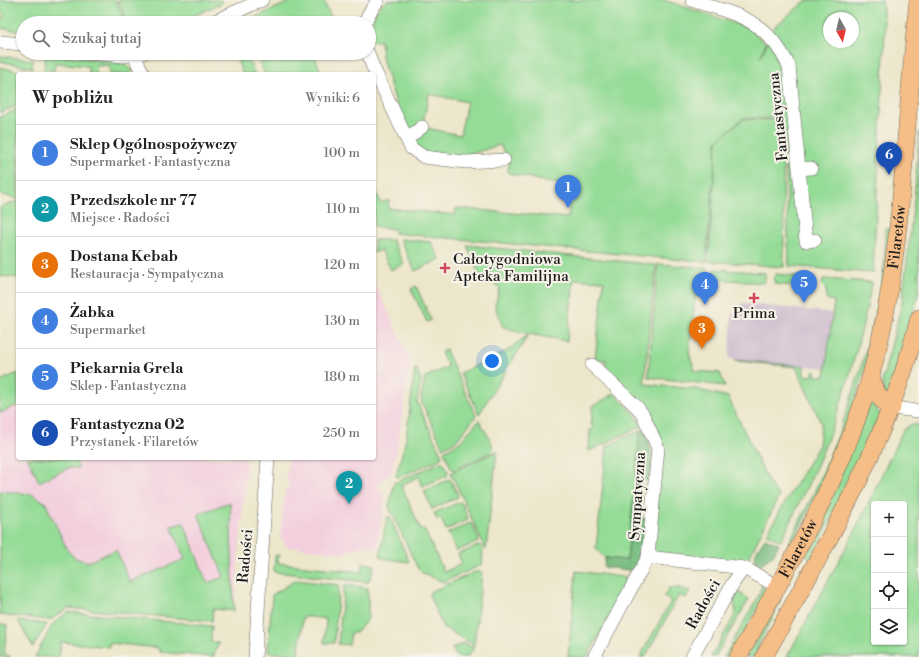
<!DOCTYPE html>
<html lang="pl">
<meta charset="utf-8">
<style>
body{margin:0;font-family:"Libre Bodoni",serif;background:#f6f6f6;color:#222}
.controls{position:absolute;right:12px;bottom:12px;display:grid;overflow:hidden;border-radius:4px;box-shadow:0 1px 3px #0004}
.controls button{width:36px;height:36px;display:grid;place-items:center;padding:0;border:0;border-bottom:1px solid #e0e0e0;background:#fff;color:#222;font:20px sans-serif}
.compass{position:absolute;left:823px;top:12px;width:36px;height:36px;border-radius:50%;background:#fff;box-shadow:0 1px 3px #0004;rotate:172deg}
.you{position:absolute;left:492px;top:361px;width:14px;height:14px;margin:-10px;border:3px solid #fff;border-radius:50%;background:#1a73e8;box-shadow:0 0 0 6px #1a73e833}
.badge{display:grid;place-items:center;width:26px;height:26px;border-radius:50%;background:#d1495b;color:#fff;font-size:13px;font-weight:700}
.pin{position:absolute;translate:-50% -33px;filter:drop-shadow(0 1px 2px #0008)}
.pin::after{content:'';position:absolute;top:21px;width:14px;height:12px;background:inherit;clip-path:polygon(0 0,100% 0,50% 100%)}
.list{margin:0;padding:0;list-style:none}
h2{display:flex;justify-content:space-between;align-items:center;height:52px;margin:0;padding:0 16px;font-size:17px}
h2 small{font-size:13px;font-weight:400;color:#767676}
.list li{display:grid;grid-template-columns:26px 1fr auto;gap:12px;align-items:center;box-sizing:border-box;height:56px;padding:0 16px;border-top:1px solid #e0e0e0}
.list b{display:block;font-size:15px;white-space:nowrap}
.list p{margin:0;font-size:13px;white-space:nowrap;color:#767676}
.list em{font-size:13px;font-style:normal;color:#767676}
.icon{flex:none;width:22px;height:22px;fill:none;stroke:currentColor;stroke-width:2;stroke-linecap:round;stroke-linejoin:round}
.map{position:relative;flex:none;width:919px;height:657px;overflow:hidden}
.search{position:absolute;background:#fff;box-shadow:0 1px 3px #0004;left:16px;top:16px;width:360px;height:44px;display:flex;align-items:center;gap:10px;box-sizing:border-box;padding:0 14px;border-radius:22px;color:#767676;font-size:15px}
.panel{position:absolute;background:#fff;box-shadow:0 1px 3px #0004;left:16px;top:72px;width:360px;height:388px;border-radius:4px}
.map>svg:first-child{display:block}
.built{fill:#f3cfde}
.industrial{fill:#cfbdce}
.green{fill:#95dc97;stroke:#587c5a;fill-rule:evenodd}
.forest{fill:#78bc80;stroke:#4a6c4e}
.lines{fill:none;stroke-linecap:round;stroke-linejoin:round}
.minor-casing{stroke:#656359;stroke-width:14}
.major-casing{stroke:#656359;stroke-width:18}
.minor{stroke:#fff;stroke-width:13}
.major{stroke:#f6be87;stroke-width:17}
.poi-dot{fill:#d1495b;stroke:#f7f3e8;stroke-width:1.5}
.labels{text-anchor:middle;stroke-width:4;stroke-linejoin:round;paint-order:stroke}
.street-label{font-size:15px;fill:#1c1c1c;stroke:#f7f3e8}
.poi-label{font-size:15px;fill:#1c1c1c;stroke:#f7f3e8;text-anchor:start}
</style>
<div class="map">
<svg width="919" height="657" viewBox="0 0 919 657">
<rect width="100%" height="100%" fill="#f7f3e8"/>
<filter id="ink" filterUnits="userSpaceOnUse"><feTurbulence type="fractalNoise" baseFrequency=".025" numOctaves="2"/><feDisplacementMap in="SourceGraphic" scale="8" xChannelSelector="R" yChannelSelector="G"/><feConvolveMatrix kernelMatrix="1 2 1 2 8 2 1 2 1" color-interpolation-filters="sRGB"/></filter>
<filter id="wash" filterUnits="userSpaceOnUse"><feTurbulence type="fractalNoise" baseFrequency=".012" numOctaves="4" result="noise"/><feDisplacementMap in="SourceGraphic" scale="16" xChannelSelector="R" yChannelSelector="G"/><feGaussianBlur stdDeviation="0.9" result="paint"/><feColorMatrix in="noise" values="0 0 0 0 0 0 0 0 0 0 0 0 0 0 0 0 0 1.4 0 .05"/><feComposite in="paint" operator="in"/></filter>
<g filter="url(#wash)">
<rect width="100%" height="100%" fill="#ece6ca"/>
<path class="built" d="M 374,282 L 410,359 L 399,439 L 391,473 L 378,483 L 385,499 L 377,548 L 365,545 L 342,553 L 284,546 L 285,540 L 280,539 L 285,491 L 290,487 L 286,482 L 289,458 L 374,458 Z
M 18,405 L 18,458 L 247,458 L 234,611 L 0,590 L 0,413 Z"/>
<path class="industrial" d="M 741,303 L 833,313 L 826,368 L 729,359 L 732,314 L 740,314 Z"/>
<path class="green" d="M 0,0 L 116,0 L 126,23 L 23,23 L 23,32 L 0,28 L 0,19 L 4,17 L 0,7 Z
M 118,0 L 221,0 L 222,3 L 178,23 L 128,23 Z
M 294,0 L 323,0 L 334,23 L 242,23 Z
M 387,0 L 664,0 L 748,28 L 766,43 L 760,58 L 775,26 L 807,0 L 882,0 L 885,33 L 873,273 L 789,266 L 785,140 L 775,118 L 743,118 L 717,141 L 706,262 L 394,233 L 395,229 L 374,227 L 374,187 L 381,203 L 389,200 L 388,208 L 455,215 L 456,208 L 568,218 L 571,185 L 551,183 L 508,173 L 509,161 L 500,145 L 464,156 L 424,157 L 407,139 L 382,58 L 381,41 L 370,41 C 369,25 374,10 387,0 ZM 829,18 L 853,18 L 853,42 L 829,42 ZM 429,94 L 467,102 L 460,135 L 422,127 Z
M 46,53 L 125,64 L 134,71 L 126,74 L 110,74 L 109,65 L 96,66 L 97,74 L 89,74 L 88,66 L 55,63 L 54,71 L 44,69 Z
M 234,53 L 245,53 L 255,74 L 243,74 Z
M 255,53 L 313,53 L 322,74 L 265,74 Z
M 0,56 L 33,60 L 32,68 L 0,61 Z
M 0,67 L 31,74 L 18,74 L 18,105 L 0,113 Z
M 18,109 L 18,199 L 0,194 L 0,117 Z
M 743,119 L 775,120 L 783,141 L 784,267 L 708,261 L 717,141 Z
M 919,132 L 919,290 L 903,351 L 889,397 L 885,397 L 882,382 L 902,303 L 915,191 Z
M 18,201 L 18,278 L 0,276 L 0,207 Z
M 885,229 L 890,229 L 883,293 L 862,379 L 834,460 L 790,547 L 789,542 C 825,476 851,407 870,335 C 879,301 887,264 885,229 Z
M 400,239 L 431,242 L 440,259 L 415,271 Z
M 374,240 L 392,240 L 404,264 L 391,270 L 381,250 L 374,253 Z
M 467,245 L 656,265 L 644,384 L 695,389 L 728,397 L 769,483 L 779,496 L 744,568 L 648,557 L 658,448 L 648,425 L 604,375 L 606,360 L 595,359 L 604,281 L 574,279 L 567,341 L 529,334 L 479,414 L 460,373 L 507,351 L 529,334 L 503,327 L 495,306 L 500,287 L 480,277 Z
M 658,264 L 708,268 L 705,292 L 696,292 L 689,353 L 695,371 L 720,373 L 725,386 L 648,377 Z
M 714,269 L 765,273 L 765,281 L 763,283 L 716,279 L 714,295 L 711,295 Z
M 776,274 L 813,278 L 815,280 L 812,288 L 775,284 L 773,277 Z
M 823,279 L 872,282 C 861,340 843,404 820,458 C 808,486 794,513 781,541 L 767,534 L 791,492 L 819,445 L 821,423 L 796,367 L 735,361 L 735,360 L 804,366 L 804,375 L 813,376 L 813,371 L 815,371 L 816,376 L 825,376 L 834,301 L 826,299 L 826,289 L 822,286 Z
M 416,286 L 431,320 L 427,322 L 411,289 Z
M 446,350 L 476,416 L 456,441 L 443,448 L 422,403 L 421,398 L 425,377 L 448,367 L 441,352 Z
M 416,368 L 421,380 L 417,402 L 442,456 L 440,459 L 399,477 L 396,476 L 406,439 L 415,369 Z
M 18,373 L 18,405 L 0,413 L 0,381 Z
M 614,394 L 634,413 L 642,426 L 589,451 L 590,430 L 592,430 L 593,425 L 591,425 L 593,406 Z
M 870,402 L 881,415 L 812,559 L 803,554 Z
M 479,420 L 491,441 L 493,449 L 491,452 L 454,470 L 451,468 L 444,451 L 460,442 Z
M 912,424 L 919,425 L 919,657 L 787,657 L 855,531 L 903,430 ZM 874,504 L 904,504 L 904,642 L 874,642 Z
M 640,431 L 627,560 L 605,558 L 596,549 L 607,446 Z
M 497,451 L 486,550 L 451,473 Z
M 28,458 L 74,458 L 79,468 L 68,468 L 39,482 Z
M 441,462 L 444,463 L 448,472 L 447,476 L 422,486 L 418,477 L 401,485 L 421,530 L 424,529 L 444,572 L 462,564 L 458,554 L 480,545 L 483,550 L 482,564 L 479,566 L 443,582 L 421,572 L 418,569 L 389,507 L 394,483 Z
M 450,479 L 458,495 L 458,497 L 432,509 L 424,491 Z
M 0,491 L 31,494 L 45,502 L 68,551 L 75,558 L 88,562 L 116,550 L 130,582 L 185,559 L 171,526 L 184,523 L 207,583 L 224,577 L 198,514 L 230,502 L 234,611 L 213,609 L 212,621 L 69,608 L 50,620 L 0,615 Z
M 460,502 L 462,503 L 468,519 L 446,530 L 441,519 L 437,520 L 434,513 Z
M 387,517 L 390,517 L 409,562 L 381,558 L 380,556 Z
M 470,523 L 472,524 L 479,539 L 478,542 L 456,551 L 448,533 Z
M 279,554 L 278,563 L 362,572 L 363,563 L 375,565 L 369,581 L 367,582 L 274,572 L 275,556 Z
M 477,571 L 482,573 L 474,645 L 443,627 L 429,595 L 430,592 Z
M 576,571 L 630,578 L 587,657 L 568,657 Z
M 296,580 L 339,585 L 334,643 L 324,643 L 326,619 L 303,616 L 298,656 L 270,652 L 268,651 L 272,595 Z
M 347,585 L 368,588 L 368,619 L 356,633 L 351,633 L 349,645 L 338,644 L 344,586 Z
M 762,585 L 766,592 L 730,657 L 724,657 L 758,597 Z
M 669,588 L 680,588 L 690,591 L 686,598 L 679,595 L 645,657 L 640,657 L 671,601 L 664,597 Z
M 738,592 L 749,599 L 715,657 L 711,657 L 736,613 L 734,600 Z
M 780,598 L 780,604 L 761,639 L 754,657 L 746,657 Z
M 68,612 L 212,626 L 211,642 L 219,642 L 213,657 L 159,652 L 159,648 L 109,643 L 109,647 L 61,642 L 59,657 L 35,657 L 53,624 Z
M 18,621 L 47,624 L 33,647 Z
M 0,624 L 7,625 L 4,654 L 11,657 L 0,657 Z
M 464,643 L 474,648 L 467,657 L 457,657 L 452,648 Z"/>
<path class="forest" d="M 644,429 C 653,450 652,458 650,480 L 641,480 L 637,518 L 647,519 L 645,548 L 635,571 L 604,567 L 605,558 L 627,560 L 640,431 Z
M 765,538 L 779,544 L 773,555 L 757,567 C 750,556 759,548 765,538 Z"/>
</g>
<g filter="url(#ink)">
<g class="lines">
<g class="minor-casing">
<path id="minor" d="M 692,0 C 739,16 765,18 789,66 L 806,241 L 815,240
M 211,23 L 262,0
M 365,23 L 368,15 L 378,0
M 0,42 L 23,44
M 88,53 L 123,56 L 143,53
M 368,53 L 372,65 L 411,148 L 424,157 L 465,162 L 504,160
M 134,55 L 143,74
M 407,139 L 422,127
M 799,169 L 811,168
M 592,365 L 637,407 L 643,415 L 658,448 L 648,557 L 594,657
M 892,408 L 919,411
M 648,557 L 744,568 L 777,586
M 255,657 L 268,458
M 692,657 L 733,583 L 744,568"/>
</g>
<g class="major-casing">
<g id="major">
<path d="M 871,377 C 876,391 879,401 892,408"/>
<path id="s1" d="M 738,657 C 789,566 843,476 871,375 C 895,289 901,202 908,114 C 911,76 914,38 918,0"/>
<path d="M 764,657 C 825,546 888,443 919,318"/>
</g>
</g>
<use href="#minor" class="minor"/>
<use href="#major" class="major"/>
</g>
</g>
<g class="poi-dot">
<path d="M443 262h4v4h4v4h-4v4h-4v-4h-4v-4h4z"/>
<path d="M752 292h4v4h4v4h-4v4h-4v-4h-4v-4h4z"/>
</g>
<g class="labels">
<g class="street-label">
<text transform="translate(778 117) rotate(-96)" y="5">Fantastyczna</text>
<text dy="5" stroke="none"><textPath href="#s1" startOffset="453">Filaretów</textPath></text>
<text transform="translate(637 496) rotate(-86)" y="5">Sympatyczna</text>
<text dy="5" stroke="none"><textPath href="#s1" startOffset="124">Filaretów</textPath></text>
<text transform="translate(245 556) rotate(-85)" y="5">Radości</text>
<text transform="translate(703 604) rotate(-61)" y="5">Radości</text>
</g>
<g class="poi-label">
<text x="453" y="264">Całotygodniowa<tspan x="453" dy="17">Apteka Familijna</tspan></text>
<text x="754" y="318" text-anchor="middle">Prima</text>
</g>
</g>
</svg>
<div class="controls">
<button>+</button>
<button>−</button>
<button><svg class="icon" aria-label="locate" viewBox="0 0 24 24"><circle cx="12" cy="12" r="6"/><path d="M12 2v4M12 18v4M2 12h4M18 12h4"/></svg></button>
<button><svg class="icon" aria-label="layers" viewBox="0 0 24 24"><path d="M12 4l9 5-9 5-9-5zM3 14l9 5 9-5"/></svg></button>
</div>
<svg class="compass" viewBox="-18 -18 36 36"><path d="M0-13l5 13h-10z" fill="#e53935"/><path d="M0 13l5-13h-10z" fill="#767676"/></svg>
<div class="you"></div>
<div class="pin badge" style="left:568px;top:208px;background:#3f7fe0">1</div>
<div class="pin badge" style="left:349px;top:504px;background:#0f9aa8">2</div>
<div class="pin badge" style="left:702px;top:349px;background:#e8710a">3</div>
<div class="pin badge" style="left:705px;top:305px;background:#3f7fe0">4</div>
<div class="pin badge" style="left:804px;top:303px;background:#3f7fe0">5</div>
<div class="pin badge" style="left:889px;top:175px;background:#1a4fb4">6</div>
<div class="search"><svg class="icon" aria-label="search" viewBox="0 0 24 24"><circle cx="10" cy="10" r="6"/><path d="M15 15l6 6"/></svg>Szukaj tutaj</div>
<section class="panel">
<h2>W pobliżu<small>Wyniki: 6</small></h2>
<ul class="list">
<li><span class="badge" style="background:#3f7fe0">1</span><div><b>Sklep Ogólnospożywczy</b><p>Supermarket · Fantastyczna</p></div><em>100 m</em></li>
<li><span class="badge" style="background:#0f9aa8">2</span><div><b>Przedszkole nr 77</b><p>Miejsce · Radości</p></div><em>110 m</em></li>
<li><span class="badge" style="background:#e8710a">3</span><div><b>Dostana Kebab</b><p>Restauracja · Sympatyczna</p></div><em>120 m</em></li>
<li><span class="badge" style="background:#3f7fe0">4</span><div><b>Żabka</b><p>Supermarket</p></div><em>130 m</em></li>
<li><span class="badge" style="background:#3f7fe0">5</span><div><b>Piekarnia Grela</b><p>Sklep · Fantastyczna</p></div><em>180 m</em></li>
<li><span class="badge" style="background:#1a4fb4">6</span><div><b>Fantastyczna 02</b><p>Przystanek · Filaretów</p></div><em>250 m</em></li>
</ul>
</section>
</div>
